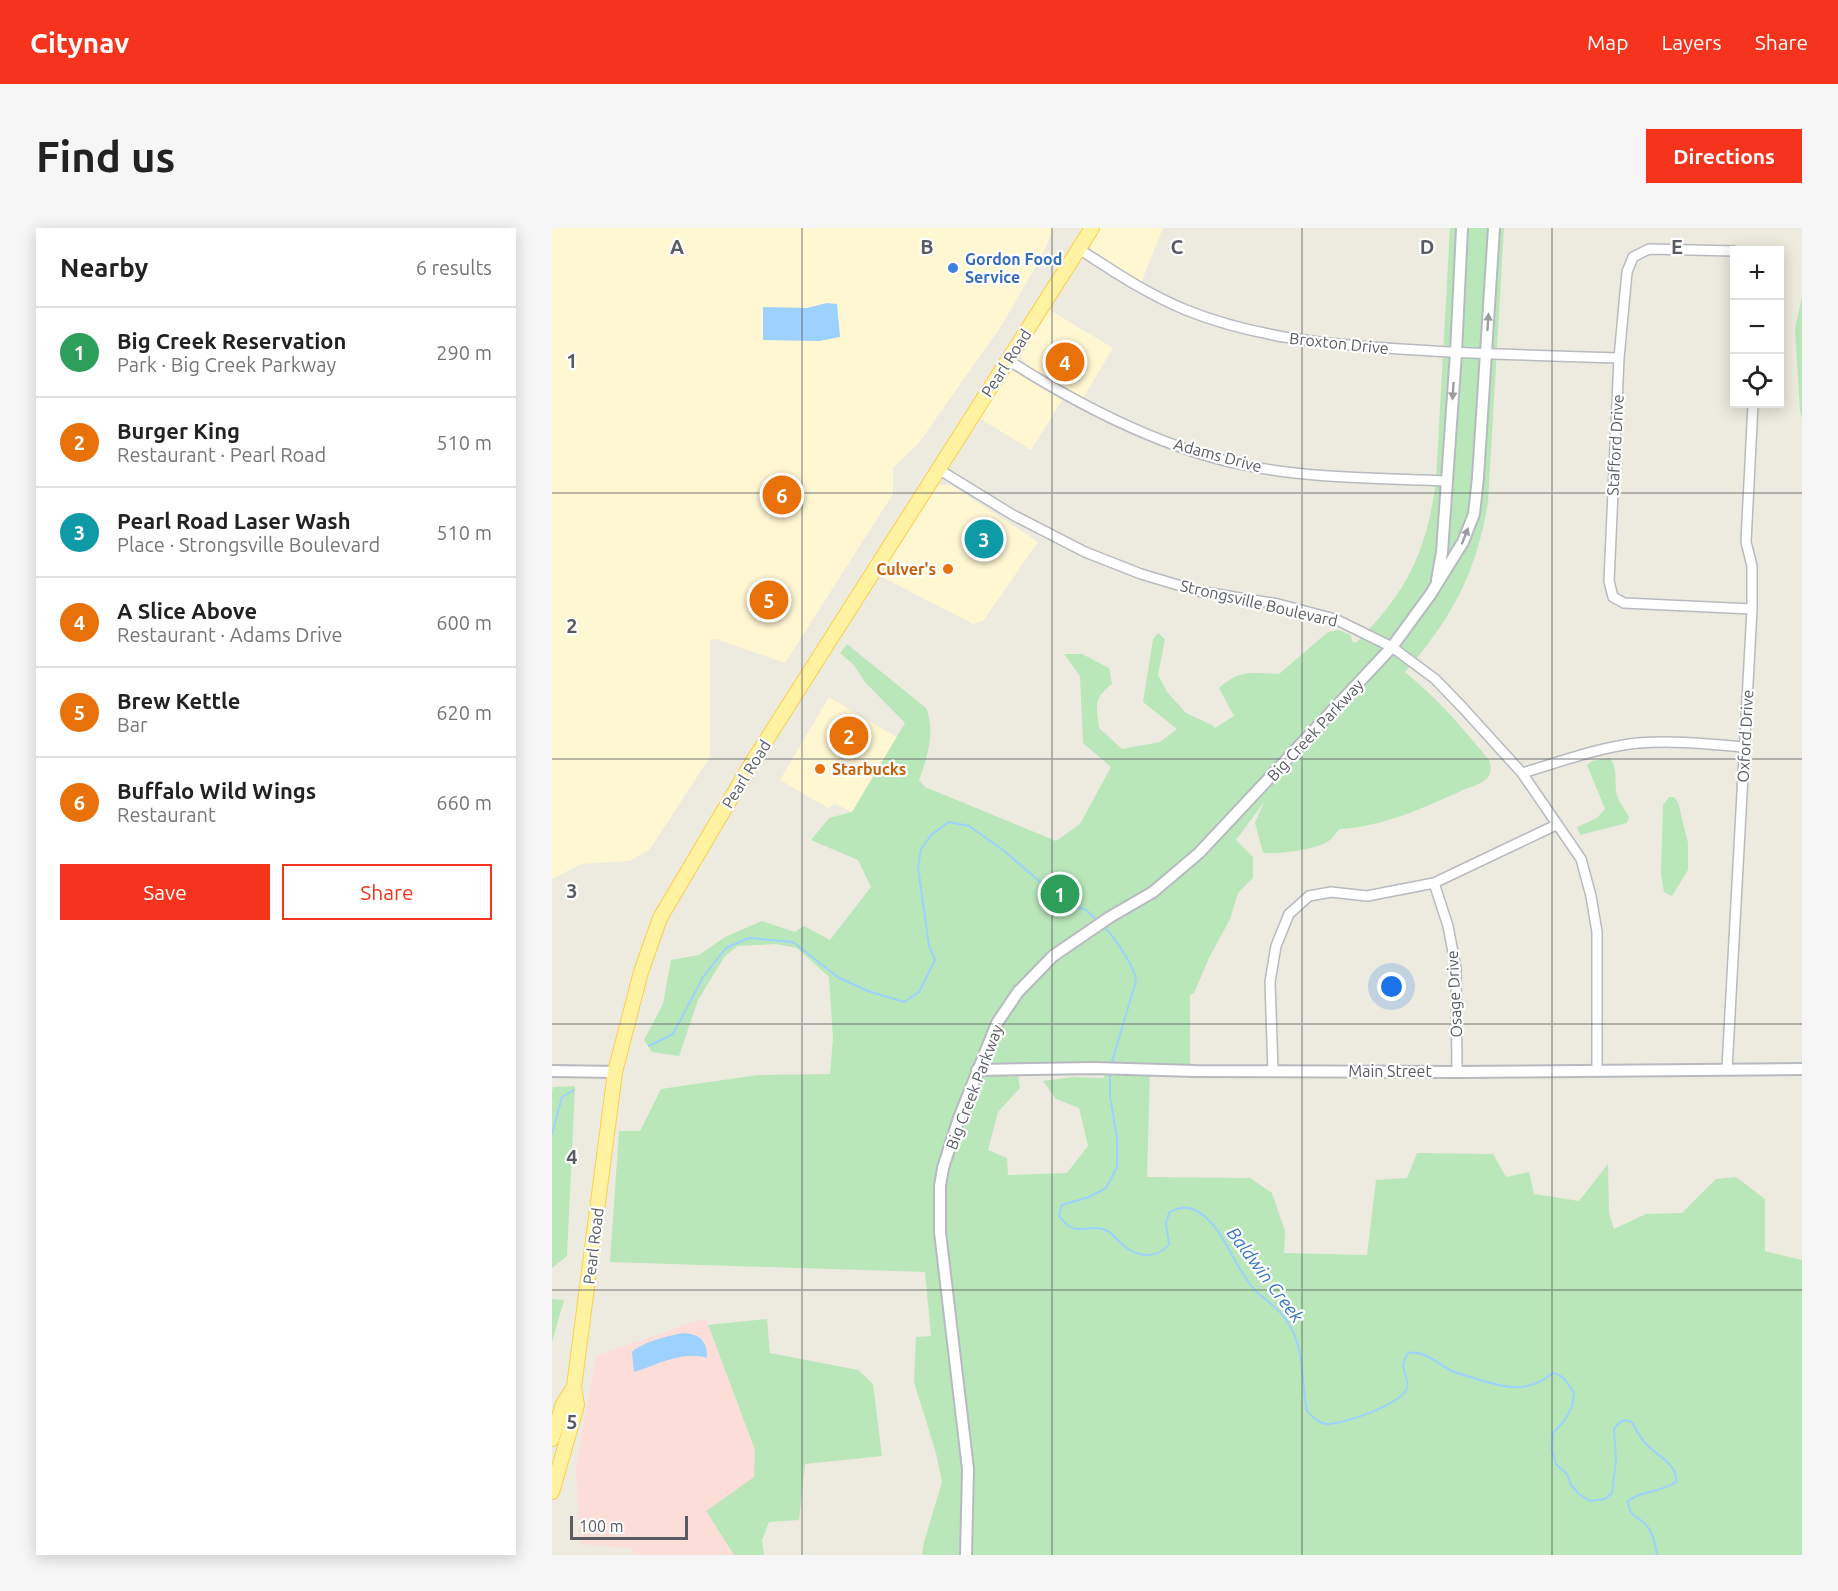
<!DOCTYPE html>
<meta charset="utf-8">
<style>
body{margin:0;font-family:Ubuntu,sans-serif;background:#f6f6f6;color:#222}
.controls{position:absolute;right:18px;top:18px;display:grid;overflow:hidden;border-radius:0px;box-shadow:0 3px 15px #0003}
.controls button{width:54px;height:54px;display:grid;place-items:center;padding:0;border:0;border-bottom:2px solid #e0e0e0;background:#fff;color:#222;font:30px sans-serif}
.scale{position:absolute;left:18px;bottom:15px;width:118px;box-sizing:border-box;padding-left:6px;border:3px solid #585c62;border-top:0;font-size:16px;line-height:21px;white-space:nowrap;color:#585c62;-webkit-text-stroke:4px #fff;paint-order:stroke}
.you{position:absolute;left:840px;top:759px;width:21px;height:21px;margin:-15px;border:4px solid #fff;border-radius:50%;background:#1a73e8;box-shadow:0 0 0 9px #1a73e833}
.badge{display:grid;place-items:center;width:39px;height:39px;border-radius:50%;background:#f6331c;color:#fff;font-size:20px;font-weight:700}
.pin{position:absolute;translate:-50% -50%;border:3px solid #fff;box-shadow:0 2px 6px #0006}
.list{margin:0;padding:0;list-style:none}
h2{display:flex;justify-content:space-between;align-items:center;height:78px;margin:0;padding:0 24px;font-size:26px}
h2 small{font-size:20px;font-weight:400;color:#767676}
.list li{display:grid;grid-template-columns:39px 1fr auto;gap:18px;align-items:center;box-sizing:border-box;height:90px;padding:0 24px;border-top:2px solid #e0e0e0}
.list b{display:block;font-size:22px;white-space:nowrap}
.list p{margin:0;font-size:20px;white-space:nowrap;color:#767676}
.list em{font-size:20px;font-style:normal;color:#767676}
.actions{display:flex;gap:12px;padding:18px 24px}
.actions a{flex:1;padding:14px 0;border:2px solid #f6331c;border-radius:0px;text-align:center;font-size:21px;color:#f6331c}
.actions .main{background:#f6331c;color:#fff}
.icon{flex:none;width:33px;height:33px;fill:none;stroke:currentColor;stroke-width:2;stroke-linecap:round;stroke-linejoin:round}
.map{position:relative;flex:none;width:1250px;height:1327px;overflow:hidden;border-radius:0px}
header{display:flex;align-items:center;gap:36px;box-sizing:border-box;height:84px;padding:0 30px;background:#f6331c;color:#fff}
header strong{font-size:28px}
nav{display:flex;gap:33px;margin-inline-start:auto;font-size:21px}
.intro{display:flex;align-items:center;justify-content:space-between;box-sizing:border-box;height:144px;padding:0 36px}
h1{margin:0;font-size:42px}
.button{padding:15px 27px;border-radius:0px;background:#f6331c;color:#fff;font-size:21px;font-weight:700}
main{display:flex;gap:36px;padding:0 36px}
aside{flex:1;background:#fff;border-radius:0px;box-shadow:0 3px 15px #0003}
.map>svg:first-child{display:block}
.commercial{fill:#fff6d2}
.medical{fill:#fdddd8}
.green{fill:#b9e7ba;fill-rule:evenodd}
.water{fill:#9dd1ff}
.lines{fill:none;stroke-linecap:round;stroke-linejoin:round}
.stream{stroke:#9dd1ff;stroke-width:2}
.minor-casing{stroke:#b7bac0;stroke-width:12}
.tertiary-casing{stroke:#b7bac0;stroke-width:14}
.primary-casing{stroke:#fccf49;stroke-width:16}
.minor{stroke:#fff;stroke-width:9}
.tertiary{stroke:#fff;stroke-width:10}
.primary{stroke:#fff3a2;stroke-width:14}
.oneway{fill:#9b9da1}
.grid{fill:none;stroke:#585c62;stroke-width:1.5;stroke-opacity:0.55}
.shop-dot{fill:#3f7fe0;stroke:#fff;stroke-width:2}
.food-dot{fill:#e8710a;stroke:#fff;stroke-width:2}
.labels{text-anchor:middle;stroke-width:4.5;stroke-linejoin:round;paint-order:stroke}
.shop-label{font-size:16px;font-weight:bold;fill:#366cbe;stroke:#fff;text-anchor:start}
.street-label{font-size:16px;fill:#585c62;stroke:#fff}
.food-label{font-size:16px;font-weight:bold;fill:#c56008;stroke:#fff;text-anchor:end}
.water-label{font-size:18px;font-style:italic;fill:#3576c2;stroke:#fff}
.grid-label{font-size:20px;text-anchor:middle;font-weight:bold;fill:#585c62;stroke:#fff;stroke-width:4.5;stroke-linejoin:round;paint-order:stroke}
</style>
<header>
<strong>Citynav</strong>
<nav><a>Map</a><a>Layers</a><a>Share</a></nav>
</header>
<div class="intro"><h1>Find us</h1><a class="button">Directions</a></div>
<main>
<aside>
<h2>Nearby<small>6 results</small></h2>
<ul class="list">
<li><span class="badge" style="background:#2e9e5b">1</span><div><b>Big Creek Reservation</b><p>Park · Big Creek Parkway</p></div><em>290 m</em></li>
<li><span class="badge" style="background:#e8710a">2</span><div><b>Burger King</b><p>Restaurant · Pearl Road</p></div><em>510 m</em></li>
<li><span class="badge" style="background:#0f9aa8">3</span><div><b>Pearl Road Laser Wash</b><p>Place · Strongsville Boulevard</p></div><em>510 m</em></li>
<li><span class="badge" style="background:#e8710a">4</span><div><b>A Slice Above</b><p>Restaurant · Adams Drive</p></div><em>600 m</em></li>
<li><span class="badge" style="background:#e8710a">5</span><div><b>Brew Kettle</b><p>Bar</p></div><em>620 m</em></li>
<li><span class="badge" style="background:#e8710a">6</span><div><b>Buffalo Wild Wings</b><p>Restaurant</p></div><em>660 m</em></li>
</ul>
<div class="actions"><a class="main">Save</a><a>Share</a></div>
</aside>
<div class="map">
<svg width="1250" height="1327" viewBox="0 0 1250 1327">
<rect width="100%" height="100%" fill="#edeadf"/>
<path class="commercial" d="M 0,0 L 502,0 L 489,29 L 450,97 L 366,216 L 341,240 L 341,266 L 233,435 L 164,411 L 158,412 L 158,529 L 98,621 L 78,633 L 29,636 L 0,651 Z
M 547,0 L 611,0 L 589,55 L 540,25 L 538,15 Z
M 496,81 L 561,120 L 530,172 L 474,137 L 468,127 Z
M 461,142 L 468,143 L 512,169 L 479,222 L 427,190 L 456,143 Z
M 385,257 L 399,257 L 486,314 L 431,393 L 421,396 L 328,348 Z
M 277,469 L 346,510 L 300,584 L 283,576 L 276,580 L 228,552 Z"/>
<path class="medical" d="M 153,1090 L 203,1222 L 202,1249 L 155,1283 L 182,1327 L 83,1327 L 78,1320 L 28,1316 L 24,1240 L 44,1128 Z"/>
<path class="green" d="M 898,0 L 952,0 L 936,274 C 924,346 900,390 853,444 C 885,470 911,500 937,532 C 939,538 940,545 935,550 C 930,556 918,559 911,562 C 872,580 830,599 787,601 C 785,604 781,609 778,612 C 765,622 727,626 711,625 L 703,595 L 712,574 L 684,612 L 701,629 L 701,650 L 686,665 L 678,691 L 657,730 L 642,765 L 638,767 L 638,842 L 598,842 L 595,949 L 698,950 L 720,965 L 733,1003 L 732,1025 L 815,1027 L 824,952 L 855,950 L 865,925 L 941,926 L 954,949 L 977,944 L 982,966 L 1027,973 L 1056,936 L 1057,985 L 1062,1001 L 1094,986 L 1130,985 L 1164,951 L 1184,949 L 1213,971 L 1213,1023 L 1250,1032 L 1250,1327 L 370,1327 L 372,1314 L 390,1254 L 384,1225 L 362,1154 L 364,1109 L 379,1108 L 373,1044 L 58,1034 L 67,903 L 88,903 L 109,861 L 206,847 L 278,846 L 281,810 L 277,749 L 245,720 L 224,716 L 186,718 L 173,728 L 146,772 L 127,828 L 100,824 L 92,812 L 111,776 L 119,732 L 147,727 L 173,709 L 210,693 L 243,704 L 252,698 L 278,712 L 319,659 L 306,632 L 259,612 L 277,590 L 300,584 L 353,495 L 313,454 L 302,437 L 288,425 L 295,416 L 374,480 C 384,503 375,530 367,552 L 373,559 L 504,613 L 528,596 L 559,539 L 531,515 L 528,448 L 512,426 L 530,426 L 557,440 L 560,456 C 540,472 545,477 547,500 L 570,521 L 608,514 L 625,501 L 591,474 L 601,411 L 606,405 L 613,411 L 606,447 L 615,464 L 634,485 L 660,497 L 663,500 L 682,488 L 667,460 C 688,441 700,445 727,446 L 776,404 L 787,402 L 799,407 L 800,413 L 804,415 C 855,364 875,323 884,252 ZM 456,842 L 552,842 L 552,850 L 520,849 L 491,853 L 504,871 L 527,880 L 536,918 L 515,945 L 456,947 L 455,930 L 436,922 L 446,884 L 468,860 L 466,848 L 456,849 Z
M 1250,69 L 1250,190 L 1248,183 L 1243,100 Z
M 1058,530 C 1066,540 1062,555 1065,568 C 1068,575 1074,583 1077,589 L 1075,595 L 1028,607 L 1025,599 L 1045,590 L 1053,581 L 1035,537 L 1040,533 Z
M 1117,569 L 1122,569 L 1126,574 L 1136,615 L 1136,642 L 1120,668 L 1112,664 L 1109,646 L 1111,577 Z
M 23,858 L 15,1028 L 0,1040 L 0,864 L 1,859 Z
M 0,1071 L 12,1072 L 0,1114 Z
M 215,1091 L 218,1125 L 306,1142 L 321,1156 L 330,1228 L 253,1236 L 247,1292 L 217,1294 L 210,1312 L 212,1327 L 182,1327 L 154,1283 L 202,1249 L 203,1222 L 156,1097 Z"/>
<path class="water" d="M 275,75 L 285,76 L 288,109 L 267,113 L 211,112 L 211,79 L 255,80 Z
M 133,1105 C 149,1107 155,1113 155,1130 C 132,1122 104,1137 82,1144 L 80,1124 C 88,1115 121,1106 133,1105 Z"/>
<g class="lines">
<path class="stream" d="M 551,698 C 562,708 583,739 584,753 L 559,837
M 97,818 L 121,806 L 151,749 L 174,720 L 197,710 L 241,714 L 287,750 L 316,763 L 352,774 L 367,764 L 383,732 L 377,718 L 366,639 L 369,621 L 380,606 L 397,594 L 417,598 L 451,622 L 513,675 L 534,682 L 545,692
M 558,845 L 558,868 L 565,910 L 565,939 L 554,960 L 537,969 L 510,977 L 507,988 C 525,1012 535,994 554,1002 C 562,1006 568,1016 576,1021 C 591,1030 607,1029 617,1016 L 614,995 L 617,985 C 625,980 634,978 643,982 C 671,995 682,1041 703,1062 C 720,1078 732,1083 742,1106 C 752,1130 750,1158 755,1183 C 761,1189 766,1195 774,1196 C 790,1197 850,1176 855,1160 C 859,1147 844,1144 856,1125 C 872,1122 885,1135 898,1142 C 906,1146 916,1148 925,1151 C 954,1160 975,1166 1001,1145 C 1011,1146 1017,1157 1022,1165 L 1020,1179 L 1012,1193 L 1001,1205 L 1000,1222 L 1004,1236 L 1015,1246 L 1019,1257 L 1027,1266 L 1038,1273 L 1053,1271 L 1060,1265 L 1064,1232 L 1062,1201 L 1067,1195 L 1073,1192 L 1080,1194 C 1084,1202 1089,1211 1096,1218 C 1107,1229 1126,1237 1124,1254 C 1109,1265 1089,1262 1076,1273 C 1078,1289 1082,1286 1092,1295 C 1101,1303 1103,1316 1105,1327
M 0,906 L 10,869 L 22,862"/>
<g class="minor-casing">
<path id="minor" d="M 527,21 C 563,44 593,65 634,82 C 704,110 774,116 848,121 C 921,126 994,128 1067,130
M 1182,23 L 1097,21 L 1081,29 L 1075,44 L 1067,130 L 1057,353 L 1061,369 L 1072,375 L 1200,381
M 456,132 C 525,176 605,218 687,236 C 755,251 826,250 895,253
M 386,241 L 461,287 L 533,324 L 589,346 L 646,363 L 726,376 L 783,391 L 840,419 L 883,451 L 911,480 L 970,545 L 1029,631 L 1039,668 L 1045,704 L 1045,842
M 970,545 C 1008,534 1047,519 1086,515 C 1121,512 1157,516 1192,519
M 882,655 L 896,698 L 904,740 L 905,844
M 1175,841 L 1200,381 L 1200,338 L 1194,314 L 1201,176
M 721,843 L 718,754 L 724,718 L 737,686 L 757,668 L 779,664 L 815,668 L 882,655 L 1004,597"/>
</g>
<g class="tertiary-casing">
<path id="tertiary" d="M 885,352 L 890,324 L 904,125 L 910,0
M 425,842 L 542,840 L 643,843 L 905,844 L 1250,841
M 0,843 L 63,844
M 414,1327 L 416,1241 L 388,1004 L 388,958 L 391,940 L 407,890 L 445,795 L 466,764 L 501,728 L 558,689 L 601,664 L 647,625 L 840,419 L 878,367 L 911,314 L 922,286 L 926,249 L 942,0"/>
</g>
<g class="primary-casing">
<path id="primary" d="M 0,1211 L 11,1176 L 22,1159
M 0,1264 L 25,1177 L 22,1159 L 63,844 L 89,744 L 108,690 L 201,533 L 540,0"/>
</g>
<use href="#minor" class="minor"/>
<use href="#tertiary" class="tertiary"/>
<use href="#primary" class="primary"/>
</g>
<defs><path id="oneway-solid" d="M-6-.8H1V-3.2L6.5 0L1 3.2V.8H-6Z" transform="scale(1.5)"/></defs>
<g class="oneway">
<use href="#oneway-solid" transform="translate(936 94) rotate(-86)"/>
<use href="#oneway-solid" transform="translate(901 163) rotate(94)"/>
<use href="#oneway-solid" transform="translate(913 308) rotate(-68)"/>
</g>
<path class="grid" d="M 250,0 L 250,1327M 500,0 L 500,1327M 750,0 L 750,1327M 1000,0 L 1000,1327M 0,265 L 1250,265M 0,531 L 1250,531M 0,796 L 1250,796M 0,1062 L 1250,1062"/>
<circle class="shop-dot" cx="401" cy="40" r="6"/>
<g class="food-dot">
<circle cx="396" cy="341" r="6"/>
<circle cx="268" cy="541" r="6"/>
</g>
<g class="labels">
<g class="shop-label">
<text x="413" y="37">Gordon Food<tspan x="413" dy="18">Service</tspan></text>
</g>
<g class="street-label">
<text transform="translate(787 115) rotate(6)" y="6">Broxton Drive</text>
<text transform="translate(454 135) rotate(-57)" y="6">Pearl Road</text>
<text transform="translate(1063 217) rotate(-87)" y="6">Stafford Drive</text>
<text transform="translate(666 227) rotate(15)" y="6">Adams Drive</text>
<text transform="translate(707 375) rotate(13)" y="6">Strongsville Boulevard</text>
<text transform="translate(763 502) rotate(-47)" y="6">Big Creek Parkway</text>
<text transform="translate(1193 508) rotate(-87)" y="6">Oxford Drive</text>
<text transform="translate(194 546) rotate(-58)" y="6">Pearl Road</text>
<text transform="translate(902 766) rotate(-93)" y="6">Osage Drive</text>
<text x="838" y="849">Main Street</text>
<text transform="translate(422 859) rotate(-69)" y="6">Big Creek Parkway</text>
<text transform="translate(41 1018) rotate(-83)" y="6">Pearl Road</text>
</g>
<g class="food-label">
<text x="384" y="347">Culver's</text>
<text x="280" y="547" text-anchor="start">Starbucks</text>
</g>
<g class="water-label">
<text transform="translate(713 1047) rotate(53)" y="6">Baldwin Creek</text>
</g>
</g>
<g class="grid-label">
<text x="125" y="26">A</text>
<text x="375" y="26">B</text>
<text x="625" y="26">C</text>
<text x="875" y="26">D</text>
<text x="1125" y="26">E</text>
<text x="20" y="140">1</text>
<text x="20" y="405">2</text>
<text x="20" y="670">3</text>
<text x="20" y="936">4</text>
<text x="20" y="1201">5</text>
</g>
</svg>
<div class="controls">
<button>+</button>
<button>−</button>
<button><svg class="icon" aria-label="locate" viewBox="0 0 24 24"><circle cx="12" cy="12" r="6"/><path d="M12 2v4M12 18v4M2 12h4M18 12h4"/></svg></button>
</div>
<div class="scale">100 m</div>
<div class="you"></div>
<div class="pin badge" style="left:508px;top:666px;background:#2e9e5b">1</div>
<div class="pin badge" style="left:297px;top:508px;background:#e8710a">2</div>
<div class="pin badge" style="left:432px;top:311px;background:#0f9aa8">3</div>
<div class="pin badge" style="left:513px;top:134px;background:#e8710a">4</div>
<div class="pin badge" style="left:217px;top:372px;background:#e8710a">5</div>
<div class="pin badge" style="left:230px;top:267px;background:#e8710a">6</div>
</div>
</main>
